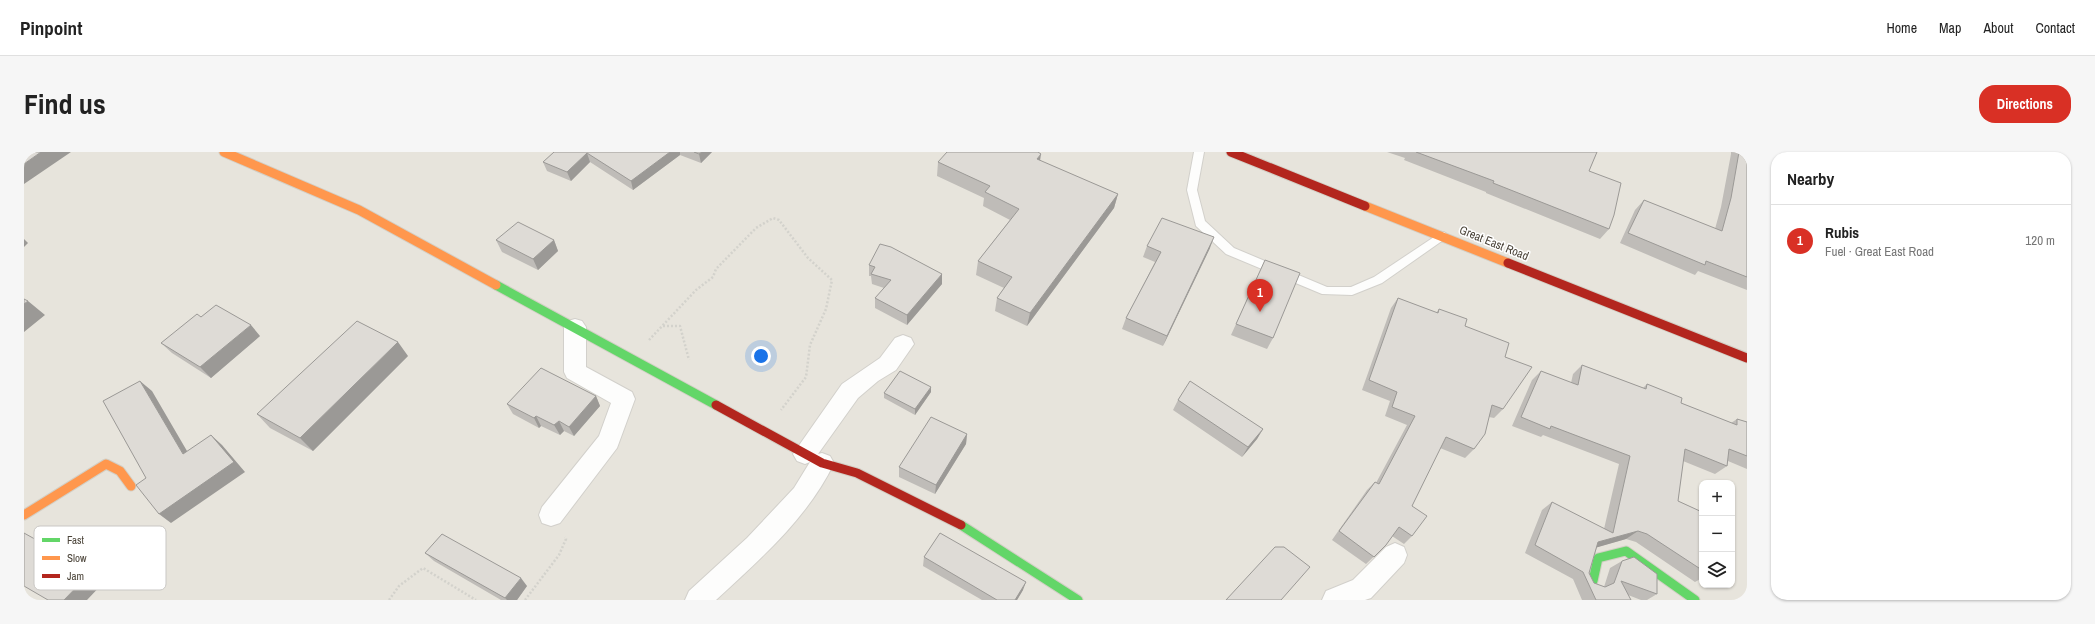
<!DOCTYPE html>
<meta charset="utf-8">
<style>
body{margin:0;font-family:"Archivo Narrow",sans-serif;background:#f6f6f6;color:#222}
.controls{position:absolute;right:12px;bottom:12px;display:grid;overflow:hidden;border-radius:8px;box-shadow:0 1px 3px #0004}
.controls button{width:36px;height:36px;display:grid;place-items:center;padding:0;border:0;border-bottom:1px solid #e0e0e0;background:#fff;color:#222;font:20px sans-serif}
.you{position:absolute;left:737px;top:204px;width:14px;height:14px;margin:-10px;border:3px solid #fff;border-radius:50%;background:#1a73e8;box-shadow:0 0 0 6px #1a73e833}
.badge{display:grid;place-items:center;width:26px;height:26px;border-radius:50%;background:#d93025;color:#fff;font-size:13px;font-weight:700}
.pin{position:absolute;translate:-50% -33px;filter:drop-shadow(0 1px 2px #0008)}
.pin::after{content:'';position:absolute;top:21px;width:14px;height:12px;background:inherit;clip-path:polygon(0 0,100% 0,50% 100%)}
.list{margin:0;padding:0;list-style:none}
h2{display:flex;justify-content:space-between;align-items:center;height:52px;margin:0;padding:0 16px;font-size:17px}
h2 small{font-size:13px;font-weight:400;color:#767676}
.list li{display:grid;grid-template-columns:26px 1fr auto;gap:12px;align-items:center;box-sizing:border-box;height:72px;padding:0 16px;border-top:1px solid #e0e0e0}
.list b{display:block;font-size:15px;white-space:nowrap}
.list p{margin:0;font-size:13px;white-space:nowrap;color:#767676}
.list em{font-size:13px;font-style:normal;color:#767676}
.icon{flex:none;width:22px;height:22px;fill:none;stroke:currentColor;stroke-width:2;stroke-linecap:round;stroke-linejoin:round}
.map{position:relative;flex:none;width:1723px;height:448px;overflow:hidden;border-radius:16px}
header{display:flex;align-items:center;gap:24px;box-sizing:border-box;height:56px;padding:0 20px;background:#fff;border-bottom:1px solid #e0e0e0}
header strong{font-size:19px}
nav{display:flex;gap:22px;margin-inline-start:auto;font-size:14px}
.intro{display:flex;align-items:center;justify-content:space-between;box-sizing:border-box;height:96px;padding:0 24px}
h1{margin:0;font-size:28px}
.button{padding:10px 18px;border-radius:16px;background:#d93025;color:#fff;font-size:14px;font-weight:700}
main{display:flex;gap:24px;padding:0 24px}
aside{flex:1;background:#fff;border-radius:16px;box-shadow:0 1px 3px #0004}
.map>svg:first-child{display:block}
.residential{fill:#e7e4dc;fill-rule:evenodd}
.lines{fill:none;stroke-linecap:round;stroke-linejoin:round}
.lane-casing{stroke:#d2d0cb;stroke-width:2}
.street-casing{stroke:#d2d0cb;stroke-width:2}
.fast-casing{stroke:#d3cfc5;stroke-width:11}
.slow-casing{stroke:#d3cfc5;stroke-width:11}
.jam-casing{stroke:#d3cfc5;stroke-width:11}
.path{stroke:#d3d2cc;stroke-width:2.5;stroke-dasharray:2 2;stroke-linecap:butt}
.lane{fill:#fdfdfc;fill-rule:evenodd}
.street{fill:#fdfdfc;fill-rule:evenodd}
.fast{stroke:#63d668;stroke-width:9}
.slow{stroke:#ff974d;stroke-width:9}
.jam{stroke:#b3261e;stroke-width:9}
.wall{fill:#bfbcb8}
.shaded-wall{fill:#9b9996}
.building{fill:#dedbd6;stroke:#9b9996}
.labels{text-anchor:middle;stroke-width:3;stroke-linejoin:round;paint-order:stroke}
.street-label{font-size:12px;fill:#4b4439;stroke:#fff}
.key{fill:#fff;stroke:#c9c7c4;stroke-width:1}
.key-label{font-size:11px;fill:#4b4439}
</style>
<header>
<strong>Pinpoint</strong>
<nav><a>Home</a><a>Map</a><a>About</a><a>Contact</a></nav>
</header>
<div class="intro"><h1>Find us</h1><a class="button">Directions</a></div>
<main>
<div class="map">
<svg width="1723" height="448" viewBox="0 0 1723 448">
<rect width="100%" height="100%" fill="#f4f2ee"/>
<path class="residential" d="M 0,0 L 1723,0 L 1723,448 L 0,448 ZM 1678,331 L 1708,331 L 1708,433 L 1678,433 Z"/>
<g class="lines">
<g class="lane-casing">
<path id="lane" d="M 1170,0 L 1180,0 L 1173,38 L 1181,69 L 1210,96 L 1303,135 L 1327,135 L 1350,125 L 1416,81 L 1420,80 L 1425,84 L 1358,131 L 1328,143 L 1298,142 L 1202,102 L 1172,74 L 1163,38 Z"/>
</g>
<g class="street-casing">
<path id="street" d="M 551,167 L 558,169 L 562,175 L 562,215 L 608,240 L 611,247 L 593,296 L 536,371 L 527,374 L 518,371 L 515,363 L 518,355 L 575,284 L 587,251 L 543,226 L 540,220 L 540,175 L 544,169 Z
M 879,183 L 887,186 L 890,192 L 872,218 L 854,229 L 834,246 L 794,302 L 798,301 L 806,304 L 810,311 C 784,366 736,407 692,448 L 661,448 L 665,439 L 723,386 L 770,336 L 786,310 L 781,312 L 773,309 L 769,302 L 818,232 L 856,206 L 871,186 Z
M 1371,391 L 1380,395 L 1383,403 L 1380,411 L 1347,446 L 1341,448 L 1298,448 L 1302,439 L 1329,428 L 1362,395 Z"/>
</g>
<g class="fast-casing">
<path id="fast" d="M 472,133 L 692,253
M 937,373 L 1054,448
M 1569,429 L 1574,406 L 1602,399 L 1671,448"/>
</g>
<g class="slow-casing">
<path id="slow" d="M 200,0 L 335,58 L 472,133
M 1341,54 L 1484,111
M 0,363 L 82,312 L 96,319 L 107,334"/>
</g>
<g class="jam-casing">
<path id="jam" d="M 1207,0 L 1341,54
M 1484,111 L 1723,206
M 692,253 L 798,311 L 833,321 L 937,373"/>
</g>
<path class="path" d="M 639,174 L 656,174 L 665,208
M 625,188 L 672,138 L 689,125 L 692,117 L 732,76 L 749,66 L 755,68 L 784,106 L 808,128 L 802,157 L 786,193 L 782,225 L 757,258
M 365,448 L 375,434 L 399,416 L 452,448
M 501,448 L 535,403 L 542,387 L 541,385"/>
<use href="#lane" class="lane"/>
<use href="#street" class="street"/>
<use href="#fast" class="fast"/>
<use href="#slow" class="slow"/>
<use href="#jam" class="jam"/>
</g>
<path class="wall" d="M 530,0 L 688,0 L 677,11 L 656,3 L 609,38 L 566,10 L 547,29 L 523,19 L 519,10 Z
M 1363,0 L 1573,0 L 1565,19 L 1585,77 L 1576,87 L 1462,41 L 1462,40 L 1380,8 L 1381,6 Z
M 1707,0 L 1723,0 L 1723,138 L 1674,119 L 1671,123 L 1596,91 L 1611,58 L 1620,48 L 1691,77 L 1697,55 L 1707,2 Z
M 1016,9 L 1094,42 L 1090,56 L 1003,174 L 971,159 L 973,146 L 980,136 L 952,123 L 954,109 L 986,68 L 959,54 L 960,46 L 913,24 L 914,10 Z
M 472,88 L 530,88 L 534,99 L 514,118 L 478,100 Z
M 1123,94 L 1186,96 L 1139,194 L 1098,177 L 1102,166 L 1131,110 L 1119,105 Z
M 1241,108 L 1249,186 L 1243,197 L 1207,183 Z
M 845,113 L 918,132 L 883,173 L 851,156 L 851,146 L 860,136 L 848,132 L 847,124 L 845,124 Z
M 1374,146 L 1412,161 L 1415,157 L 1441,174 L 1481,205 L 1479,257 L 1470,266 L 1465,265 L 1450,297 L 1441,306 L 1416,296 L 1388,354 L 1388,384 L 1380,392 L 1368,384 L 1362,393 L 1342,412 L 1308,388 L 1343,338 L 1351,330 L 1352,331 L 1383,273 L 1361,264 L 1366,249 L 1338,238 L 1367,156 Z
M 236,184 L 187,226 L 148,201 L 137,191 Z
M 384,204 L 289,299 L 246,276 L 233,262 Z
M 1558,213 L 1619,236 L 1623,232 L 1657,251 L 1707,271 L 1713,267 L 1723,270 L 1723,317 L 1704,309 L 1703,314 L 1691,322 L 1659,309 L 1654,349 L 1678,360 L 1678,426 L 1671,430 L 1612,390 L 1602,387 L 1573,395 L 1565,421 L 1570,431 L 1580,435 L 1586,416 L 1598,409 L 1633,442 L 1623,448 L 1617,448 L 1604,443 L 1607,448 L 1558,448 L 1549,427 L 1501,401 L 1518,358 L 1528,350 L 1580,377 L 1595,312 L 1519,283 L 1517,285 L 1488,274 L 1508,228 L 1517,219 L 1547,231 L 1549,222 Z
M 907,240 L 891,263 L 860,246 L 860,241 Z
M 572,244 L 576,254 L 550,284 L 540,279 L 536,283 L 517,274 L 515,276 L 489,262 L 483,252 Z
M 1154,248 L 1239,277 L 1233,287 L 1218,305 L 1149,258 Z
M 943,282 L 942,292 L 911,342 L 875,325 L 875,315 Z
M 401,401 L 503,434 L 493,448 L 477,448 L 410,409 Z
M 900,405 L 999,438 L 993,448 L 958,448 L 899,414 Z"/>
<path class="shaded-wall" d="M 17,0 L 47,0 L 0,32 L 0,12 Z
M 646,0 L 656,0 L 656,3 L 609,38 L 607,29 Z
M 678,0 L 688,0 L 677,11 L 675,2 Z
M 563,1 L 566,10 L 547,29 L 543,20 Z
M 1017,2 L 1015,16 L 1013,7 Z
M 1094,42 L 1090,56 L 1003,174 L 1006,161 Z
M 1190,85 L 1186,96 L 1139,194 L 1143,184 Z
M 0,87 L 4,91 L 0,95 Z
M 530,88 L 534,99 L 514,118 L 509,107 Z
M 918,122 L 918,132 L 883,173 L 883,163 Z
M 4,149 L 21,163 L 0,180 L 0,152 Z
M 227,173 L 236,184 L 187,226 L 176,215 Z
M 374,190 L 384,204 L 289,299 L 276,286 Z
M 116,229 L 128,239 L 170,311 L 159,302 Z
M 907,235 L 907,240 L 891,263 L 891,257 Z
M 572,244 L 576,254 L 550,284 L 545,275 Z
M 512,264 L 517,274 L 515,276 L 510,266 Z
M 535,269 L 540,279 L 536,283 L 530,273 Z
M 1239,277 L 1233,287 L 1218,305 L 1224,295 Z
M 943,282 L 942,292 L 911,342 L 912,333 Z
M 187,283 L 198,293 L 221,320 L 147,371 L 135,362 Z
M 1614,379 L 1602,387 L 1564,398 L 1574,390 Z
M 68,419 L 82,428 L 63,448 L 40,448 Z
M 497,426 L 503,434 L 493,448 L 483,448 L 481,446 Z
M 1002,430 L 999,438 L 993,448 L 991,448 Z"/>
<path class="building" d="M 0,0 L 17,0 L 0,12 Z
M 530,0 L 646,0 L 607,29 L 563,1 L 543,20 L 519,10 Z
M 670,0 L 678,0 L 675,2 Z
M 923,0 L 1014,0 L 1017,2 L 1013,7 L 1094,42 L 1006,161 L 973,146 L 988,125 L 954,109 L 995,57 L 961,40 L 966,34 L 914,10 Z
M 1392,0 L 1573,0 L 1565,19 L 1597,31 L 1590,63 L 1585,77 L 1469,31 L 1470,29 Z
M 1715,0 L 1723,0 L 1723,125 L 1682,109 L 1681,113 L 1604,81 L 1620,48 L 1698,79 L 1707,46 Z
M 1138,66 L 1190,85 L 1143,184 L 1102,166 L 1137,100 L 1123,94 Z
M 494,70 L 530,88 L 509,107 L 472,88 Z
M 856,92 L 867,95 L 918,122 L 883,163 L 851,146 L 867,128 L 847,122 L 851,115 L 845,113 Z
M 1241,108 L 1276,121 L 1249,186 L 1212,172 Z
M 1374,146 L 1414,161 L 1415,157 L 1443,167 L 1441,174 L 1485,191 L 1481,205 L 1508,215 L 1479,257 L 1468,253 L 1461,282 L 1450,297 L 1422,285 L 1388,354 L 1403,364 L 1388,384 L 1375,375 L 1362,393 L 1350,405 L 1315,379 L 1351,330 L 1355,332 L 1391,264 L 1368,255 L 1373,240 L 1345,228 Z
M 0,147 L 4,149 L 0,152 Z
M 192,153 L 227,173 L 176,215 L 137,191 L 173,162 L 177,165 Z
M 333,169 L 374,190 L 276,286 L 233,262 Z
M 1558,213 L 1622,237 L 1623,232 L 1658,246 L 1657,251 L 1713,273 L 1713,267 L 1723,270 L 1723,304 L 1705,297 L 1703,314 L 1661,297 L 1654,349 L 1678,360 L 1678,418 L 1623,382 L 1614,379 L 1574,390 L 1565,421 L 1570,431 L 1581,435 L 1590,431 L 1598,409 L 1610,405 L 1633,422 L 1633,442 L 1597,429 L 1607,448 L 1572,448 L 1559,420 L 1511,393 L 1528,350 L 1589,381 L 1606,304 L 1527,274 L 1526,277 L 1497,265 L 1517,219 L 1554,233 Z
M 517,216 L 572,244 L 545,275 L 535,269 L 530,273 L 512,264 L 510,266 L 483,252 Z
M 876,219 L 907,235 L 891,257 L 860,241 Z
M 116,229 L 159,302 L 187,283 L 210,310 L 135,362 L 112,333 L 122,326 L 79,249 Z
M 1166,229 L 1239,277 L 1224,295 L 1154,248 Z
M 907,265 L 943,282 L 912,333 L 875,315 Z
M 0,381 L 68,419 L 40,448 L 24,448 L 0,434 Z
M 916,381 L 1002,430 L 991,448 L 973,448 L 900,405 Z
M 418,382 L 497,426 L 481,446 L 401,401 Z
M 1251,395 L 1260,395 L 1286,415 L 1257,448 L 1202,448 Z"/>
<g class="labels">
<g class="street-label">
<text transform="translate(1470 91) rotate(22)" y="4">Great East Road</text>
</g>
</g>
<rect x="10" y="374" width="132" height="64" rx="6" class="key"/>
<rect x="18" y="386" width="18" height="4" fill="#63d668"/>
<rect x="18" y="404" width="18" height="4" fill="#ff974d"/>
<rect x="18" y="422" width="18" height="4" fill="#b3261e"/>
<g class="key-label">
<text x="43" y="392">Fast</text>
<text x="43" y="410">Slow</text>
<text x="43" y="428">Jam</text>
</g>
</svg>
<div class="controls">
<button>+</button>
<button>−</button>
<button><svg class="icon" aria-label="layers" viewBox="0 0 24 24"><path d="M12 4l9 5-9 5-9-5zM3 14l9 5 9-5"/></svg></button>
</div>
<div class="you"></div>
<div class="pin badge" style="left:1236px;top:160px">1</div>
</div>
<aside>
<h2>Nearby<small></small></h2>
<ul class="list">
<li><span class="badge">1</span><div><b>Rubis</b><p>Fuel · Great East Road</p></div><em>120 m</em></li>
</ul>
</aside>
</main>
